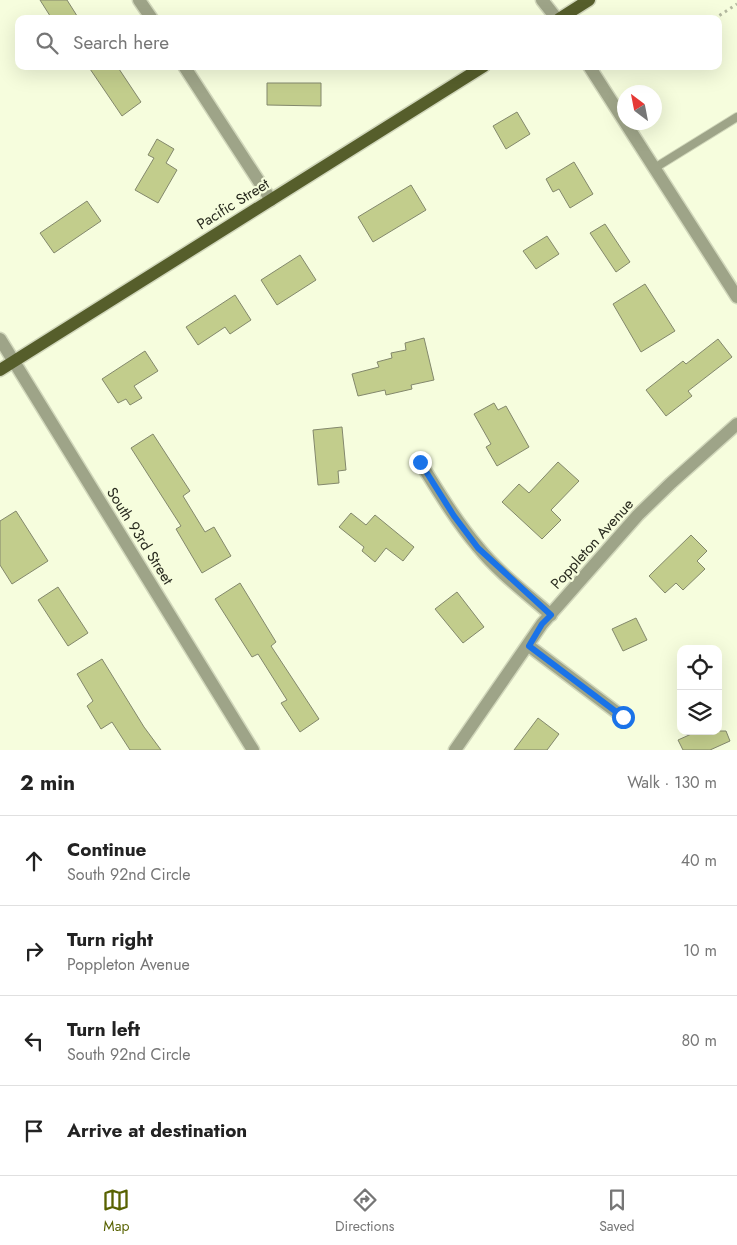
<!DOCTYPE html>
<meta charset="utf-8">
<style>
body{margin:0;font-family:Jost,sans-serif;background:#f6f6f6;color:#222}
.controls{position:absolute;right:15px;bottom:15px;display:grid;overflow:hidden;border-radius:10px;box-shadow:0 5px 20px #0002}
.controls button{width:45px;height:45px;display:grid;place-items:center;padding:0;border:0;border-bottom:1px solid #e0e0e0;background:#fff;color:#222;font:25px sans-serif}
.compass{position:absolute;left:617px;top:85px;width:45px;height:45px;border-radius:50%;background:#fff;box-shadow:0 5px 20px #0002;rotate:328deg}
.stop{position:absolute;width:15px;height:15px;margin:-11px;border:4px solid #1a73e8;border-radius:50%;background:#fff}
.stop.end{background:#1a73e8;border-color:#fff;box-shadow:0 1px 5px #0008}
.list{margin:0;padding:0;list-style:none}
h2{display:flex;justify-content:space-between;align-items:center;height:65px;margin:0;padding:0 20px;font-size:21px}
h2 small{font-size:16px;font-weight:400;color:#767676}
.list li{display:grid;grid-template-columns:32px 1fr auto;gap:15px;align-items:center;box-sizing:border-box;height:90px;padding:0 20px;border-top:1px solid #e0e0e0}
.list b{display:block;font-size:19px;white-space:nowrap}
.list p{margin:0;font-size:16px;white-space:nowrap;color:#767676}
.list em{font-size:16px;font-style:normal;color:#767676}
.icon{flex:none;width:28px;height:28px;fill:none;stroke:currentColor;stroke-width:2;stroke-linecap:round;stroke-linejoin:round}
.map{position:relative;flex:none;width:737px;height:750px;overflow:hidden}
.search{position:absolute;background:#fff;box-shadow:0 5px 20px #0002;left:15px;right:15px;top:15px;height:55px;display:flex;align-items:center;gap:12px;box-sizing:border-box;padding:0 18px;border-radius:10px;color:#767676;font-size:19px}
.sheet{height:425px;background:#fff}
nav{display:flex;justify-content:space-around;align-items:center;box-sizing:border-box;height:70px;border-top:1px solid #e0e0e0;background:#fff;font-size:14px;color:#767676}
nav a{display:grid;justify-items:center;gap:2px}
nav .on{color:#586201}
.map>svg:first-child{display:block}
.building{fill:#c2cd8c;stroke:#83886c}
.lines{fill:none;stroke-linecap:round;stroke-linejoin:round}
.lane-casing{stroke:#d1d7bb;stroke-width:10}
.street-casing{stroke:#d1d7bb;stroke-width:15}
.primary-casing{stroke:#d1d7bb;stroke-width:15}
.path{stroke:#b3b89f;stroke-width:3;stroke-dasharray:2.5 4;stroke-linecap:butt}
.lane{stroke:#9ea488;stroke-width:8}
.street{stroke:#9ea488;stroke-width:12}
.primary{stroke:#565e2b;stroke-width:12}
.route{stroke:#1a73e8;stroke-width:6}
.labels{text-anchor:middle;stroke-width:4.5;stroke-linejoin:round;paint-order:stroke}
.street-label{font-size:15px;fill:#282a1e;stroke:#f6fddd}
</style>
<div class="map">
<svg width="737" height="750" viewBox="0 0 737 750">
<rect width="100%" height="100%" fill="#f6fddd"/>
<path class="building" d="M 40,0 L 67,0 L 79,19 L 52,19 Z
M 88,66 L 117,66 L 141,102 L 122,116 Z
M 267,83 L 321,83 L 321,106 L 267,105 Z
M 517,112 L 530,134 L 506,149 L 493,126 Z
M 157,139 L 174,149 L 166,163 L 177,170 L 158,203 L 135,190 L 154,158 L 148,155 Z
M 574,162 L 593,194 L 570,208 L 559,189 L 553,192 L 546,179 Z
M 411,185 L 426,210 L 373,242 L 358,217 Z
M 87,201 L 101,221 L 54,253 L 40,233 Z
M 605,224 L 630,262 L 616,272 L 590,233 Z
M 547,236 L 559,254 L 536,269 L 523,251 Z
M 300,255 L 316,280 L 277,305 L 261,280 Z
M 645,284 L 675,331 L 641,352 L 613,304 Z
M 235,295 L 251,320 L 230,334 L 225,327 L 198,345 L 186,327 Z
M 424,338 L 434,380 L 411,385 L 412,389 L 386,395 L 385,390 L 358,396 L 352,374 L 379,367 L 377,362 L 392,358 L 391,353 L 406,350 L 405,343 Z
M 718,339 L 732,357 L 688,391 L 692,396 L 666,416 L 646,390 L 683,361 L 686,364 Z
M 145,351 L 158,371 L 134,386 L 142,398 L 130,405 L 126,399 L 118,403 L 102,379 Z
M 494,403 L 498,410 L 506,406 L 529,447 L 497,466 L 486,447 L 491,444 L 474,414 Z
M 342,427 L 346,470 L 338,471 L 339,483 L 318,485 L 313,430 Z
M 153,434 L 190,491 L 183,496 L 205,532 L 214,527 L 231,556 L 202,573 L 176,529 L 181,526 L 131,448 Z
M 558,462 L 579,481 L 551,510 L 561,520 L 542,539 L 502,502 L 519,484 L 529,493 Z
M 16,511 L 48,561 L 12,584 L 0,565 L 0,521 Z
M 351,513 L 366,525 L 375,515 L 414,547 L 403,561 L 386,548 L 375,562 L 362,551 L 364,547 L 339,527 Z
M 691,535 L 707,551 L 697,561 L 705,569 L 683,590 L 676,583 L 665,593 L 649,576 Z
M 240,583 L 276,642 L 271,646 L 319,719 L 300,732 L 281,703 L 287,700 L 258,654 L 252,657 L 215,599 Z
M 58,587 L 88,633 L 68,646 L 38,600 Z
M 457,592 L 484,627 L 463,643 L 435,609 Z
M 636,618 L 647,640 L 623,651 L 612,629 Z
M 102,659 L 144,727 L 161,750 L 130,750 L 112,722 L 101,729 L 87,706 L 93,701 L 77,674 Z
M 538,718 L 559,734 L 547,750 L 514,750 Z
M 698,731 L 726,731 L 730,741 L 710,750 L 683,750 L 678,740 Z"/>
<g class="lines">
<g class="lane-casing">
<path id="lane" d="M 653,169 L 737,117"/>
</g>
<g class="street-casing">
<path id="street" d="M 139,0 L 152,19
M 542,0 L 557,19
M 184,66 L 271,200
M 589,66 L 737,297
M 0,339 L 253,750
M 420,462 C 438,491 456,521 478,547 C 499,573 526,593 551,615
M 529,646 L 623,717
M 455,750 L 542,624 L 638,515 L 671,483 L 737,424"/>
</g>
<g class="primary-casing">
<path id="primary" d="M 559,19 L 589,0
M 0,370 L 484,66"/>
</g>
<path class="path" d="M 714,19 L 737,4"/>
<use href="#lane" class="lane"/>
<use href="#street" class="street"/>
<use href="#primary" class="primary"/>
</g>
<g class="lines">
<path class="route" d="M 420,462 L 454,516 L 478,548 L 551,615 L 542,624 L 529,646 L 623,717"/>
</g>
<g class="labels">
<g class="street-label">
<text transform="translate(233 204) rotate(-32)" y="5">Pacific Street</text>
<text transform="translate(140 536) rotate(58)" y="5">South 93rd Street</text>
<text transform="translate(592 544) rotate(-48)" y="5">Poppleton Avenue</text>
</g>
</g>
</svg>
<div class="controls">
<button><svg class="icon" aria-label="locate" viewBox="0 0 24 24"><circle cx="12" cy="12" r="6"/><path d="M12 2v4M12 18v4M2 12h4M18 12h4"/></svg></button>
<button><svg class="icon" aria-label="layers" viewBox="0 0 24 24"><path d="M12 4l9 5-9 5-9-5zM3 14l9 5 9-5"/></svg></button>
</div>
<svg class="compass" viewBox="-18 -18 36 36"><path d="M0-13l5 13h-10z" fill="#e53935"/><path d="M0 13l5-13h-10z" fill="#767676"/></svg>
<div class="stop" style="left:623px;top:717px"></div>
<div class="stop end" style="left:420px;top:462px"></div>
<div class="search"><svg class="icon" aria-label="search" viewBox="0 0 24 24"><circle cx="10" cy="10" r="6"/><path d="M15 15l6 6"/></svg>Search here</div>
</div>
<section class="sheet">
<h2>2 min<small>Walk · 130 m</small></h2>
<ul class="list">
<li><svg class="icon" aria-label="ahead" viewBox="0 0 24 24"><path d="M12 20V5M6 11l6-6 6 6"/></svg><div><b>Continue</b><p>South 92nd Circle</p></div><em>40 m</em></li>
<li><svg class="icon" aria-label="right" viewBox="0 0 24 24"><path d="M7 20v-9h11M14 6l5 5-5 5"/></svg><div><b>Turn right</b><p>Poppleton Avenue</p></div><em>10 m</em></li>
<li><svg class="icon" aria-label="left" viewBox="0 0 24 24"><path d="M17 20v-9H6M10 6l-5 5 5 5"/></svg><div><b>Turn left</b><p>South 92nd Circle</p></div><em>80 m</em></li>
<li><svg class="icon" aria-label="arrive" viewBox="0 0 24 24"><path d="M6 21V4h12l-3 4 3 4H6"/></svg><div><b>Arrive at destination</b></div></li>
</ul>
</section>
<nav>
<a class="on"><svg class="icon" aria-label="map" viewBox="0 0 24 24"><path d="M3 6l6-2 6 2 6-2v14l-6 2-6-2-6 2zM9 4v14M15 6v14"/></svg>Map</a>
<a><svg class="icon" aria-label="directions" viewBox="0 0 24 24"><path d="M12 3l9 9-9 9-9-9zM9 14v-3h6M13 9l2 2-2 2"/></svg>Directions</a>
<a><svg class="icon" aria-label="saved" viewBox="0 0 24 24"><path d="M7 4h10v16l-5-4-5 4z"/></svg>Saved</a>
</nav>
